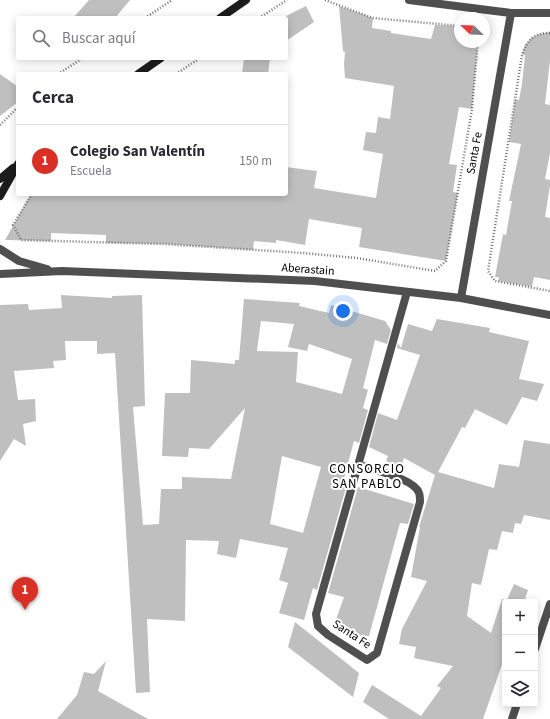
<!DOCTYPE html>
<html lang="es">
<meta charset="utf-8">
<style>
body{margin:0;font-family:"Source Sans 3",sans-serif;background:#f7f7f7;color:#2b2b33}
.controls{position:absolute;right:12px;bottom:12px;display:grid;overflow:hidden;border-radius:4px;box-shadow:0 2px 10px #0003}
.controls button{width:36px;height:36px;display:grid;place-items:center;padding:0;border:0;border-bottom:1px solid #e1e1e2;background:#fff;color:#2b2b33;font:20px sans-serif}
.compass{position:absolute;left:454px;top:12px;width:36px;height:36px;border-radius:50%;background:#fff;box-shadow:0 2px 10px #0003;rotate:293deg}
.you{position:absolute;left:343px;top:311px;width:14px;height:14px;margin:-10px;border:3px solid #fff;border-radius:50%;background:#1a73e8;box-shadow:0 0 0 6px #1a73e833}
.badge{display:grid;place-items:center;width:26px;height:26px;border-radius:50%;background:#d93025;color:#fff;font-size:13px;font-weight:700}
.pin{position:absolute;translate:-50% -33px;filter:drop-shadow(0 1px 2px #0008)}
.pin::after{content:'';position:absolute;top:21px;width:14px;height:12px;background:inherit;clip-path:polygon(0 0,100% 0,50% 100%)}
.list{margin:0;padding:0;list-style:none}
h2{display:flex;justify-content:space-between;align-items:center;height:52px;margin:0;padding:0 16px;font-size:17px}
h2 small{font-size:13px;font-weight:400;color:#7c7c81}
.list li{display:grid;grid-template-columns:26px 1fr auto;gap:12px;align-items:center;box-sizing:border-box;height:72px;padding:0 16px;border-top:1px solid #e1e1e2}
.list b{display:block;font-size:15px;white-space:nowrap}
.list p{margin:0;font-size:13px;white-space:nowrap;color:#7c7c81}
.list em{font-size:13px;font-style:normal;color:#7c7c81}
.icon{flex:none;width:22px;height:22px;fill:none;stroke:currentColor;stroke-width:2;stroke-linecap:round;stroke-linejoin:round}
.map{position:relative;flex:none;width:550px;height:719px;overflow:hidden}
.search{position:absolute;background:#fff;box-shadow:0 2px 10px #0003;left:16px;top:16px;width:272px;height:44px;display:flex;align-items:center;gap:10px;box-sizing:border-box;padding:0 14px;border-radius:4px;color:#7c7c81;font-size:15px}
.panel{position:absolute;background:#fff;box-shadow:0 2px 10px #0003;left:16px;top:72px;width:272px;height:124px;border-radius:4px}
.map>svg:first-child{display:block}
.building{fill:#bfbfbf;fill-rule:evenodd}
.lines{fill:none;stroke-linecap:round;stroke-linejoin:round}
.path{stroke:#717171;stroke-width:2.5;stroke-dasharray:1 2;stroke-linecap:butt}
.street{stroke:#4f4f4f;stroke-width:8}
.secondary{stroke:#1c1c1c;stroke-width:8}
.labels{text-anchor:middle;stroke-width:4;stroke-linejoin:round;paint-order:stroke}
.street-label{font-size:12px;fill:#000;stroke:#fff}
.neighbourhood-label{font-size:13px;letter-spacing:1px;fill:#000;stroke:#fff}
</style>
<div class="map">
<svg width="550" height="719" viewBox="0 0 550 719">
<rect width="100%" height="100%" fill="#fff"/>
<path class="building" d="M 89,0 L 130,0 L 115,18 L 73,18 Z
M 306,6 L 314,22 L 286,41 L 286,16 Z
M 339,6 L 373,18 L 372,28 L 391,31 L 391,33 L 431,39 L 435,25 L 460,26 L 460,42 L 478,42 L 472,109 L 459,107 L 449,164 L 457,165 L 453,192 L 458,193 L 446,261 L 359,247 L 362,228 L 309,219 L 305,245 L 276,240 L 276,243 L 254,241 L 253,250 L 165,244 L 106,243 L 106,235 L 51,233 L 51,241 L 5,240 L 31,194 L 286,194 L 286,167 L 317,171 L 314,188 L 376,198 L 383,154 L 363,150 L 366,132 L 376,133 L 378,117 L 390,119 L 394,86 L 345,78 L 344,64 L 345,52 L 343,51 Z
M 550,32 L 550,61 L 545,104 L 550,105 L 550,153 L 545,179 L 550,180 L 550,185 L 545,217 L 550,218 L 550,280 L 534,277 L 532,287 L 498,281 L 499,277 L 495,277 L 503,234 L 506,235 L 512,201 L 509,201 L 521,144 L 509,142 L 515,99 L 519,100 L 522,84 L 525,55 L 522,55 L 525,45 L 531,38 L 539,34 Z
M 244,58 L 270,58 L 268,74 L 242,74 Z
M 0,74 L 18,87 L 18,102 L 0,116 Z
M 61,295 L 112,298 L 112,296 L 142,295 L 145,406 L 133,407 L 143,525 L 159,524 L 161,489 L 182,489 L 182,477 L 231,479 L 245,408 L 209,449 L 189,448 L 188,457 L 162,456 L 165,393 L 190,393 L 191,360 L 235,364 L 235,360 L 239,360 L 244,299 L 300,303 L 299,306 L 329,313 L 331,305 L 385,321 L 391,330 L 387,344 L 375,340 L 363,388 L 368,390 L 363,408 L 368,410 L 359,443 L 354,441 L 343,482 L 347,484 L 317,590 L 313,588 L 304,620 L 279,613 L 288,583 L 279,580 L 288,548 L 240,539 L 236,558 L 217,554 L 219,541 L 186,540 L 185,621 L 147,619 L 150,692 L 136,693 L 115,353 L 97,354 L 97,341 L 65,341 L 66,360 L 53,361 L 54,368 L 14,371 L 18,400 L 35,399 L 36,421 L 23,424 L 26,446 L 14,439 L 0,461 L 0,305 L 28,304 L 29,310 L 62,308 ZM 261,321 L 294,324 L 288,347 L 307,351 L 309,344 L 352,359 L 342,394 L 296,382 L 298,352 L 257,351 ZM 282,456 L 321,467 L 303,533 L 270,524 Z
M 437,319 L 490,328 L 489,332 L 529,341 L 519,379 L 544,384 L 537,401 L 522,397 L 507,425 L 475,409 L 465,428 L 462,427 L 438,472 L 494,488 L 499,464 L 519,467 L 524,440 L 550,444 L 550,520 L 524,515 L 521,524 L 515,523 L 513,533 L 502,531 L 497,550 L 489,549 L 481,585 L 472,583 L 467,616 L 491,633 L 502,599 L 505,600 L 505,656 L 483,719 L 389,719 L 363,702 L 372,685 L 421,716 L 441,688 L 437,686 L 453,666 L 414,658 L 416,647 L 399,644 L 402,629 L 427,581 L 411,577 L 420,527 L 419,527 L 435,475 L 404,458 L 401,467 L 386,461 L 388,456 L 369,447 L 378,413 L 397,420 L 420,355 L 397,348 L 398,343 L 401,348 L 408,324 L 432,331 Z
M 358,487 L 414,504 L 408,524 L 400,523 L 369,636 L 363,636 L 333,628 L 344,597 L 328,593 Z
M 514,584 L 528,590 L 524,602 L 506,602 Z
M 295,622 L 359,673 L 353,697 L 288,647 Z
M 106,661 L 98,691 L 148,719 L 57,719 L 77,695 L 84,672 L 94,674 Z"/>
<g class="lines">
<path class="path" d="M 325,0 L 373,18 L 460,26
M 145,18 L 172,0
M 259,18 L 287,0
M 550,33 C 534,33 527,40 522,55 L 488,271 L 495,281 L 550,291
M 58,74 L 83,58
M 176,74 L 200,58
M 0,125 L 18,107
M 32,194 L 13,225 L 21,240 L 163,244 L 303,253 L 357,258 L 435,271 L 446,261 L 472,109 L 478,42"/>
<path class="street" d="M 409,0 L 511,13 L 550,13
M 0,249 L 19,261 L 47,269
M 0,274 L 62,271 L 315,281 L 461,298 L 550,315
M 461,298 L 511,13
M 360,465 C 373,470 415,479 419,493 C 420,495 420,500 420,502 L 377,653 L 367,660 L 328,635 L 318,626 L 316,614 L 407,292
M 535,649 L 550,604
M 512,719 L 517,704"/>
<path class="secondary" d="M 220,18 L 246,0
M 138,74 L 161,58
M 0,179 L 13,168
M 0,196 L 18,164"/>
</g>
<g class="labels">
<g class="street-label">
<text transform="translate(474 153) rotate(-80)" y="4">Santa Fe</text>
<text transform="translate(308 269) rotate(4)" y="4">Aberastain</text>
<text transform="translate(352 634) rotate(33)" y="4">Santa Fe</text>
</g>
<g class="neighbourhood-label">
<text x="367" y="473">CONSORCIO<tspan x="367" dy="15">SAN PABLO</tspan></text>
</g>
</g>
</svg>
<div class="controls">
<button>+</button>
<button>−</button>
<button><svg class="icon" aria-label="layers" viewBox="0 0 24 24"><path d="M12 4l9 5-9 5-9-5zM3 14l9 5 9-5"/></svg></button>
</div>
<svg class="compass" viewBox="-18 -18 36 36"><path d="M0-13l5 13h-10z" fill="#e53935"/><path d="M0 13l5-13h-10z" fill="#7c7c81"/></svg>
<div class="you"></div>
<div class="pin badge" style="left:25px;top:610px">1</div>
<div class="search"><svg class="icon" aria-label="search" viewBox="0 0 24 24"><circle cx="10" cy="10" r="6"/><path d="M15 15l6 6"/></svg>Buscar aquí</div>
<section class="panel">
<h2>Cerca<small></small></h2>
<ul class="list">
<li><span class="badge">1</span><div><b>Colegio San Valentín</b><p>Escuela</p></div><em>150 m</em></li>
</ul>
</section>
</div>
